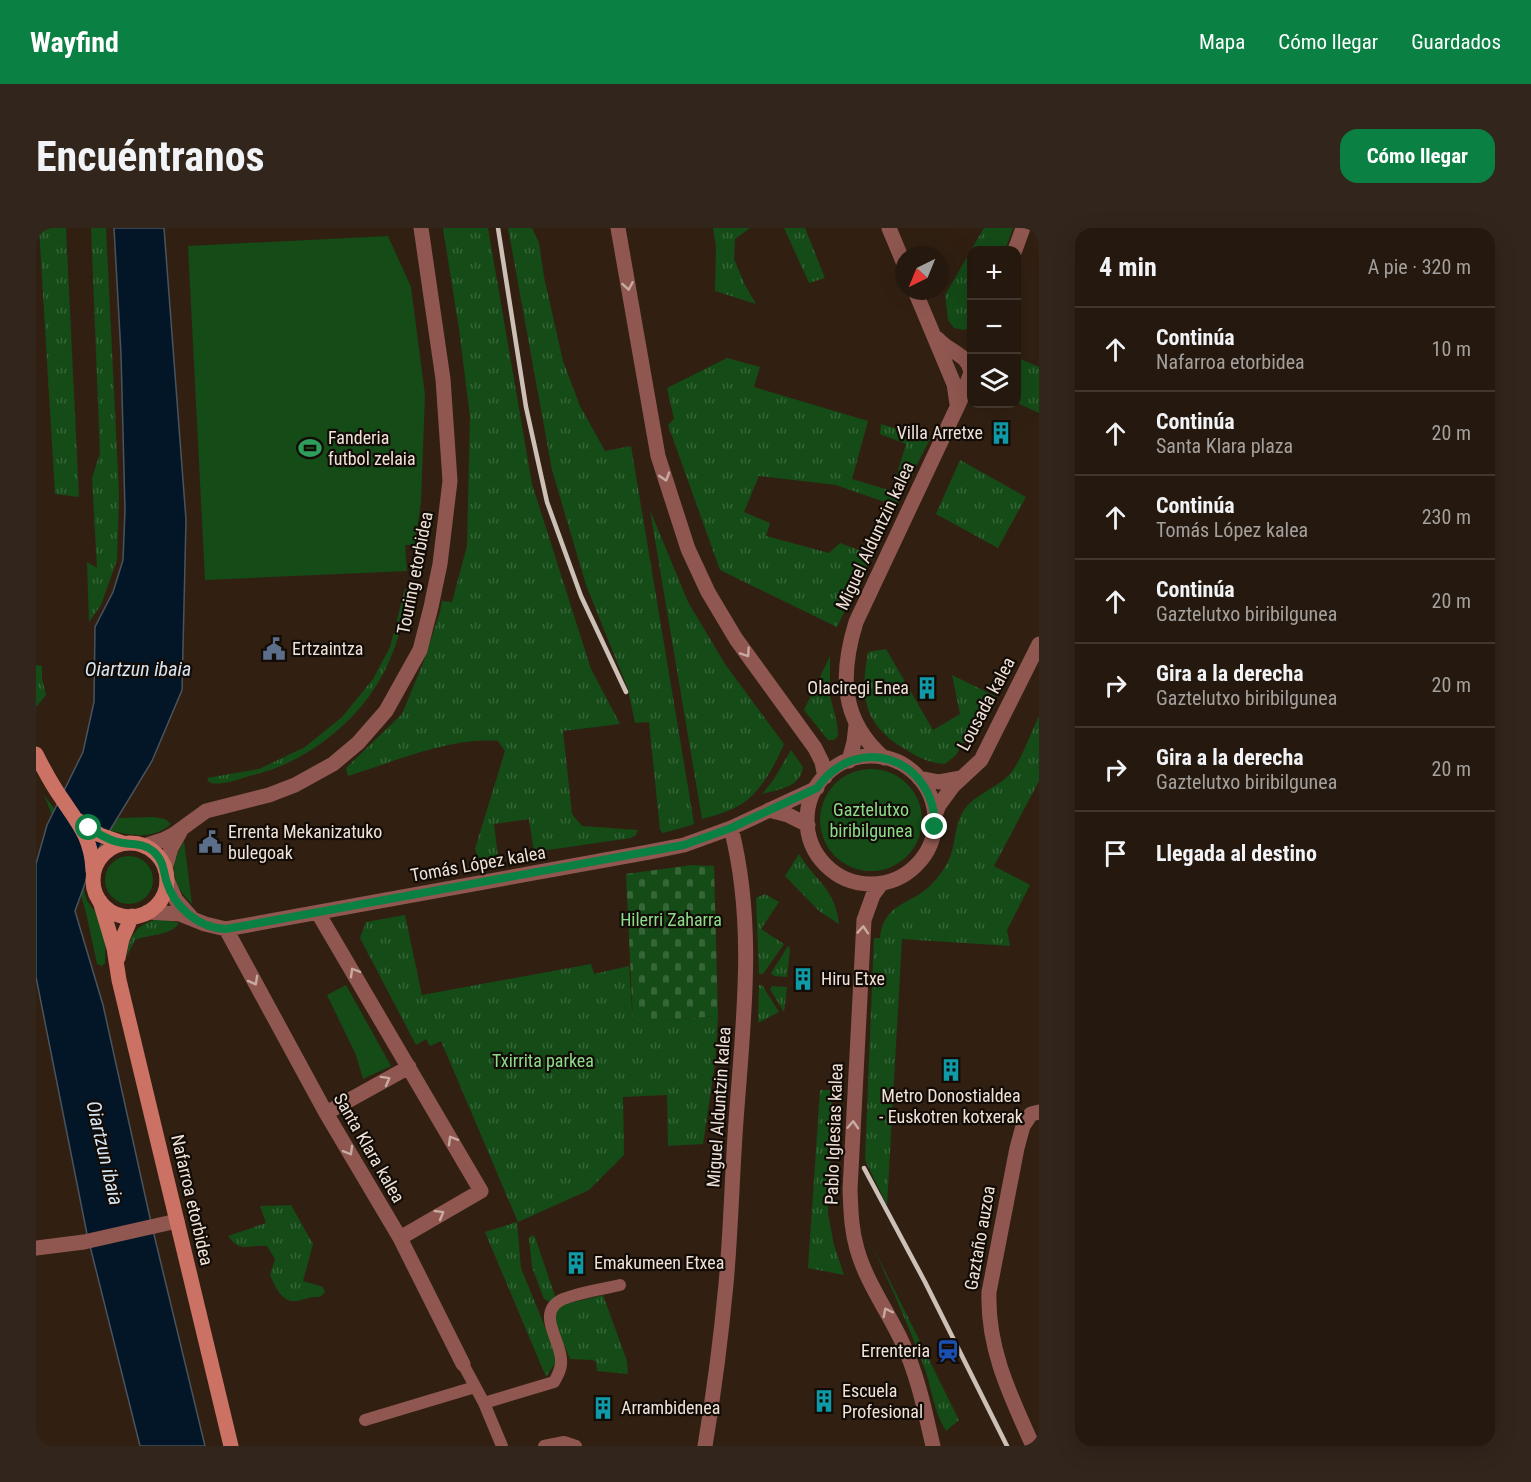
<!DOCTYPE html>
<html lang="es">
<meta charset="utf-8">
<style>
body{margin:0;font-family:"Roboto Condensed",sans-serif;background:#31251c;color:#f1f3f6}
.controls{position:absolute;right:18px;top:18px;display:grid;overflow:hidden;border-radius:12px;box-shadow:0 6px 24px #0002}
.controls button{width:54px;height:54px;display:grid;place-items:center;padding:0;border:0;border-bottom:2px solid #42372e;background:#25180e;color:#f1f3f6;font:30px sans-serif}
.compass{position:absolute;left:859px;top:18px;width:54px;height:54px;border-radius:50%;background:#25180e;box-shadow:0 6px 24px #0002;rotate:223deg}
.stop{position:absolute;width:18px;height:18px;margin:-14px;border:4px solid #0b8043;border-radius:50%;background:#fff}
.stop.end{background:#0b8043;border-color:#fff;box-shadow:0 2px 6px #0008}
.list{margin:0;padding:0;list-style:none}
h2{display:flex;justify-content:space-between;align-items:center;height:78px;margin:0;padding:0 24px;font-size:26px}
h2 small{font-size:20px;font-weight:400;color:#a3a09e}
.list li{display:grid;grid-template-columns:39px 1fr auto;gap:18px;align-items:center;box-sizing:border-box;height:84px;padding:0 24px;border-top:2px solid #42372e}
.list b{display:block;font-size:22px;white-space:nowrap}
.list p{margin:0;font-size:20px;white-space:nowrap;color:#a3a09e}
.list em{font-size:20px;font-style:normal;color:#a3a09e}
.icon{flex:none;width:33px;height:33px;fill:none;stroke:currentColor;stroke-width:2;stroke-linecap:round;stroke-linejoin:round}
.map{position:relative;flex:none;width:1003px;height:1218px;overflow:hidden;border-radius:18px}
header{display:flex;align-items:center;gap:36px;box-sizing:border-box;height:84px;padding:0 30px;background:#0b8043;color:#fff}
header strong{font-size:28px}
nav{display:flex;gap:33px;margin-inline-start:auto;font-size:21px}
.intro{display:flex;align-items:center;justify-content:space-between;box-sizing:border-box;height:144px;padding:0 36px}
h1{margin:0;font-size:42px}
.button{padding:15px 27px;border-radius:18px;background:#0b8043;color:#fff;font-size:21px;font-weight:700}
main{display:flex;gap:36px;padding:0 36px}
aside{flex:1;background:#25180e;border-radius:18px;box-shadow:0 6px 24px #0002}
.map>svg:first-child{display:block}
.grass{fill:url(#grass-tufts)}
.cemetery{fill:url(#cemetery-stones)}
.garden{fill:#144b17}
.water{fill:#031627;stroke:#4a535c;stroke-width:1.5}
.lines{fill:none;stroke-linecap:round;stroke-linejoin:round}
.pedestrian{stroke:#8f574f;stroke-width:12}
.minor{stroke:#8f574f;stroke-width:15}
.secondary{stroke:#cb7265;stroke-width:15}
.rail{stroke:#cdc1b7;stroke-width:4.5}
.oneway{stroke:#c8aaa2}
.route{stroke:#0b8043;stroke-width:8}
.labels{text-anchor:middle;stroke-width:4.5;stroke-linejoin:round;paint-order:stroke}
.poi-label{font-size:18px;fill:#eee2d9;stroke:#130c06;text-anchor:start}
.street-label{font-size:18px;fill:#eee2d9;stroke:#130c06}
.park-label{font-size:18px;fill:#8cdd8b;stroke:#130c06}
.water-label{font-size:20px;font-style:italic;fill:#d4e5f4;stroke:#130c06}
</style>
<header>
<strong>Wayfind</strong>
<nav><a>Mapa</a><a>Cómo llegar</a><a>Guardados</a></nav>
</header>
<div class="intro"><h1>Encuéntranos</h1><a class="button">Cómo llegar</a></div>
<main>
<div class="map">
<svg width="1003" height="1218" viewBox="0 0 1003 1218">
<defs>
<pattern id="grass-tufts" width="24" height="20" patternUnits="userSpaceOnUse" patternTransform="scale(1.5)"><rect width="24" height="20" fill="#144b17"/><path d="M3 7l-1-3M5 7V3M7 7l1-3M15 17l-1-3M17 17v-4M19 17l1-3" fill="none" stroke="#366538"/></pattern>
<pattern id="cemetery-stones" width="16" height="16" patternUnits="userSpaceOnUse" patternTransform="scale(1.5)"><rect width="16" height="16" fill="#144b17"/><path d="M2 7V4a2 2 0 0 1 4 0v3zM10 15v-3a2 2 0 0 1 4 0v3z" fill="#366538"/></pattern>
</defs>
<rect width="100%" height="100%" fill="#312012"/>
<path class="grass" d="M 3,0 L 30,0 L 43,269 L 19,266 Z
M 55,0 L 70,0 L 83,266 L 81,332 L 65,377 L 53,394 L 51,334 L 61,340 L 56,250 L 64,225 Z
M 407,0 L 452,0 L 496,256 L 555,441 L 584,496 L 527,503 L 536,586 L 546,598 L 602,602 L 600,607 L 595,610 L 498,624 L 493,591 L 458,596 L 462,629 L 443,632 L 439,621 L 469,523 L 462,513 C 413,509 358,534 312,548 L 310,540 L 366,486 L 387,435 L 404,384 L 406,373 L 416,374 L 431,318 L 434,189 L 423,101 Z
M 472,0 L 496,0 L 503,15 L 508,49 L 527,133 L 544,178 L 569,223 L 595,218 L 658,595 L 656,597 L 627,605 L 624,602 L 613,494 L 599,495 L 592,461 L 550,357 L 516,242 Z
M 677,0 L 714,0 L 699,11 L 698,31 L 709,57 L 720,76 L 679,63 L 680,19 Z
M 748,0 L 769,0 L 789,50 L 773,55 Z
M 948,0 L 977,0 L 969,22 L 936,22 L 935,99 L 928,102 L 918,100 L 912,92 L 909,67 Z
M 980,129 L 1003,139 L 1003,185 L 981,175 Z
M 691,130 L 724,139 L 718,159 L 832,193 L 816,251 L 856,263 L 870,216 L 844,206 L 845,196 L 894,211 L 860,278 L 800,257 L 723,248 L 708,284 L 734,295 L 730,308 L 793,325 L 804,315 L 836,327 L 801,399 L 684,342 L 632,197 L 638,191 L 631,160 Z
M 924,232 L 990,269 L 962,320 L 900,286 Z
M 614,282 L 652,374 L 689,436 L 748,516 C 738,539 722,570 698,580 C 688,585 677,588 666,591 Z
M 369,361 L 373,362 C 367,396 358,432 338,461 C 312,501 265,536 217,547 C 205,550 185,559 173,554 L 171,550 L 223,541 L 269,519 L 306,489 L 337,451 L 354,419 Z
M 850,421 L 897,502 L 924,486 L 916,447 L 959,468 L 939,507 L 933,515 L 926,515 L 920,527 L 909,536 C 891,535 882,529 867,520 C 827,495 824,468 832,424 Z
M 794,428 L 794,468 L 801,495 L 802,508 L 798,512 L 792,512 L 768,482 Z
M 0,437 L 6,438 L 6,451 L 10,467 L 0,479 Z
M 1003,488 L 1003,553 L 958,638 L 994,657 L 971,702 L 974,718 L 866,711 L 851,977 L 829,932 L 838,710 L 844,710 C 847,675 875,677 895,657 C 903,648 912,637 915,626 C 920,612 919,595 928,582 C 938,567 958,561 971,549 C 983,539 995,504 1003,488 Z
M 755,522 L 767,539 C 764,560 743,561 726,566 L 738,551 Z
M 763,626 C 780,654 799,660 803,696 L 783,683 L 749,648 Z
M 729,666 L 743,674 L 725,701 L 748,716 L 727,746 L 723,746 L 720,670 Z
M 369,687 L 386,767 L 555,736 L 558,746 L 593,738 L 597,795 L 682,788 L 679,836 L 667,916 L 632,918 L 631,867 L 587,869 L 588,927 L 553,962 L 482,994 L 405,813 L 394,818 L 390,811 L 380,817 L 324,710 L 330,694 Z
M 125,691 L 143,695 C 135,708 113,706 99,712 L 91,728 C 92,707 104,693 125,691 Z
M 752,718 L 754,720 L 751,749 L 738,748 L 735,745 Z
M 723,757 L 726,757 L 743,784 L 722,795 Z
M 736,758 L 751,759 L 748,784 L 734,761 Z
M 784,862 L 796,862 L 792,986 L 798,1017 L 808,1047 L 772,1040 Z
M 255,977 L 277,1016 L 267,1053 L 287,1059 L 289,1064 L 284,1069 C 275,1068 268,1072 260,1073 C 246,1075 239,1058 234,1047 L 239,1031 L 231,1018 C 213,1016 205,1026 192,1008 L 230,995 L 224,978 Z
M 481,994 L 485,1040 L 522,1131 L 510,1149 L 449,1004 Z
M 496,1007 L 499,1009 L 520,1071 L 514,1074 L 508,1071 L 496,1039 L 493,1010 Z
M 836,1017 L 923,1192 L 910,1203 C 898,1184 896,1162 889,1141 C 873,1099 855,1058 836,1017 Z
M 567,1067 L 591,1133 L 592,1146 L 561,1143 L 560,1134 L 557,1132 L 534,1131 L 518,1093 L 518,1086 L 526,1077 Z"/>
<path class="cemetery" d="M 656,637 L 678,638 L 682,788 L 597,795 L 590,646 Z"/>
<path class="garden" d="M 352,8 L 375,59 L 389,167 L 385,274 L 379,317 L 369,317 L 371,343 L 169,352 L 152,18 Z
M784 592a51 51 0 1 1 102 0a51 51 0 1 1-102 0Z
M 8,567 L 30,596 L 51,673 L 63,688 L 70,707 L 69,735 L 66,738 L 61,736 L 50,685 L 39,646 Z
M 118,589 L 129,591 L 135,596 C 116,613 92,607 69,601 L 83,590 Z
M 148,613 L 156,676 C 135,655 132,640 148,613 Z
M69 652a24 24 0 1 1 48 0a24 24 0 1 1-48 0Z
M 310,757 L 355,838 L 327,851 L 320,827 L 291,767 Z"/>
<path class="water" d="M 78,0 L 128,0 L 150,292 L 146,462 L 116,533 L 60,625 L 39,683 L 67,777 L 114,990 L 169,1218 L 104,1218 L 51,1006 L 0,749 L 0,636 L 11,597 L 47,524 L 58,474 L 59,399 L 77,364 L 87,332 L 89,282 L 85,126 Z"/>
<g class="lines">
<path class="pedestrian" d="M 427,1136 L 448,1175 L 466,1218
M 448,1175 L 518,1154 C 522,1147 526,1140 525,1132 C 525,1112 500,1086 525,1072 C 536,1066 571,1060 584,1057
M 329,1192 L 439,1159
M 508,1218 L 528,1214 L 540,1218"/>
<path class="minor" d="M 582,0 L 622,228 L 652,321 L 672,364 L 700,411 L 779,520 L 786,534 L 789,549
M 853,0 L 868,36
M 979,22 L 987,0
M 879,63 L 918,156 L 921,176
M 902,111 C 913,124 932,126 935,144
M771 592a64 64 0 1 1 128 0a64 64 0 1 1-128 0Z
M 848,530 C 804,492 804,446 820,394 L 924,173 L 936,142
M 813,533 L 818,514 L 820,497
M 883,550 L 903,554 L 925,550
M 733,582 L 752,587 L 772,597
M 899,587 L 903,577 L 917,558 L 945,532 L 1003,416
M 108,618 L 127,612 L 137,607 L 170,583 L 233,567 L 259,557 L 297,536 L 322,515 L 350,483 L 384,422 L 395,379 L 404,336 L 414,253 L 407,151 L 385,0
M 129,641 L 135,620 L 144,604
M 131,652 L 140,672 L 155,689
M 845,656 L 837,667 L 828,692 L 814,962 C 815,982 815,1001 821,1021 C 830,1054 853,1085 867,1116 C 882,1148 889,1184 897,1218
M 111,684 L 144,686 L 169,696 L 190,701 L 613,624 L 648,617 L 695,600 L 781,560
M 282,685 L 445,963 L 364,1010
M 190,701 L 290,885 L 364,1010 L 427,1136
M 290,885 L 373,839
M 0,1020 L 48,1014 L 141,993
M 669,1218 C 678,1164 685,1110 690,1056 C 695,1002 696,947 700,893 C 707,795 720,697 695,600
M 997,1218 C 974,1167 951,1120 953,1064 L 981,920 L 987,898 L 995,886 L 1003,884"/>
<path class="secondary" d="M 0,526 C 8,542 16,557 26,571 C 43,596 56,611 57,643
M 43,593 L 64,607 L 87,615
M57 652a37 37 0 1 1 74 0a37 37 0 1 1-74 0Z
M 64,673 L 78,720 L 83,752 L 195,1218
M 82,730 L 86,711 L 96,688"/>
<path class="rail" d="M 462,0 L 490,179 L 511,274 L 545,368 L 590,464
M 828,940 L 889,1054 L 971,1218"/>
</g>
<defs><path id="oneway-chevron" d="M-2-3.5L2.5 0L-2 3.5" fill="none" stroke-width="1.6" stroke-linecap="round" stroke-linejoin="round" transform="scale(1.5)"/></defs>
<g class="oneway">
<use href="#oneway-chevron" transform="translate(592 58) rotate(80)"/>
<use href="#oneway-chevron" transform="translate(629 249) rotate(72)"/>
<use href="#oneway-chevron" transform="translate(710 425) rotate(56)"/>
<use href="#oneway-chevron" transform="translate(827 702) rotate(-86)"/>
<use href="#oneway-chevron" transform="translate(318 744) rotate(-120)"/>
<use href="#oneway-chevron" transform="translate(218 753) rotate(61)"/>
<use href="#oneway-chevron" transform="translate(350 852) rotate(-29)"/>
<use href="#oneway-chevron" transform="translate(817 897) rotate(-87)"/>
<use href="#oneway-chevron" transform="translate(416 912) rotate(-120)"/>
<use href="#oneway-chevron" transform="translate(313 923) rotate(60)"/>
<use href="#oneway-chevron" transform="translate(404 986) rotate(-30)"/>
<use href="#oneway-chevron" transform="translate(851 1084) rotate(-117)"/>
</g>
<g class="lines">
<path class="route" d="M 53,600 C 63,606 75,614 87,615 C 98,617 107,615 117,623 C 127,632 127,640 130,652 C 138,679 162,700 190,701 L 648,617 L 695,600 L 781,560 C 821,503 899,530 899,599"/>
</g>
<defs>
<g id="building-bare" transform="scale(1.8)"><path d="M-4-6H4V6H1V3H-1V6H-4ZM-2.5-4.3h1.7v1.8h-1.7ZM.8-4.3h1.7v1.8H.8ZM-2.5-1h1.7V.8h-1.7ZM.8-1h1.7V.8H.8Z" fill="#0f9aa8" stroke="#130c06" stroke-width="2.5" paint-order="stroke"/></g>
<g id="stadium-bare" transform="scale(1.8)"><path d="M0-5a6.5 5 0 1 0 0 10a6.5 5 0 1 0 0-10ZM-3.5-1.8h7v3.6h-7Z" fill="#2e9e5b" stroke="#130c06" stroke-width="2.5" paint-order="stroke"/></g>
<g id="civic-bare" transform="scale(1.8)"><path d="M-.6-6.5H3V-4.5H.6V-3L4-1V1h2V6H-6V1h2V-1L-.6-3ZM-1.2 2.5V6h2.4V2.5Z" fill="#5c6f8a" stroke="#130c06" stroke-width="2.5" paint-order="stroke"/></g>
<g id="station-bare" transform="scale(1.8)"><path d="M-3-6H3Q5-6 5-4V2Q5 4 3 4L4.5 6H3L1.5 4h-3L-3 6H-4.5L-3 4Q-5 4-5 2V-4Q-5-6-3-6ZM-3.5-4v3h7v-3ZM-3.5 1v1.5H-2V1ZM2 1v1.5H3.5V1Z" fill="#1a4fb4" stroke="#130c06" stroke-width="2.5" paint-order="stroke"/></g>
</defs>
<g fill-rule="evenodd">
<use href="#building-bare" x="965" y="205"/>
<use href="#stadium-bare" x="274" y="220"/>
<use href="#civic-bare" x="238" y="421"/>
<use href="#building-bare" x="891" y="460"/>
<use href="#civic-bare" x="174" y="614"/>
<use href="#building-bare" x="767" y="751"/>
<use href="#building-bare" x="915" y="842"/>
<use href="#building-bare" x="540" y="1035"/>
<use href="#station-bare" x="912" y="1123"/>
<use href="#building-bare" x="788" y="1173"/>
<use href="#building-bare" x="567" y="1180"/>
</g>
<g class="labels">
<g class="poi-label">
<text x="947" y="211" text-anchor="end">Villa Arretxe</text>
<text x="292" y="216">Fanderia<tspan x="292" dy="21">futbol zelaia</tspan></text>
<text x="256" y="427">Ertzaintza</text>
<text x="873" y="466" text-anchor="end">Olaciregi Enea</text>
<text x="192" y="610">Errenta Mekanizatuko<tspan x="192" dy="21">bulegoak</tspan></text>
<text x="785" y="757">Hiru Etxe</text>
<text x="915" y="874" text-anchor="middle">Metro Donostialdea<tspan x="915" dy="21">- Euskotren kotxerak</tspan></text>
<text x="558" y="1041">Emakumeen Etxea</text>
<text x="894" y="1129" text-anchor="end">Errenteria</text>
<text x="806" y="1169">Escuela<tspan x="806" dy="21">Profesional</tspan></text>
<text x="585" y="1186">Arrambidenea</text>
</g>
<g class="street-label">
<text transform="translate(839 308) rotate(-65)" y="6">Miguel Alduntzin kalea</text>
<text transform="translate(379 345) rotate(-79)" y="6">Touring etorbidea</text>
<text transform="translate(950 476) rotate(-62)" y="6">Lousada kalea</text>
<text transform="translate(442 636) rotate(-10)" y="6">Tomás López kalea</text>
<text transform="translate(683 879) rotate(-86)" y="6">Miguel Alduntzin kalea</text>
<text transform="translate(798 906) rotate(-88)" y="6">Pablo Iglesias kalea</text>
<text transform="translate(333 920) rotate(60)" y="6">Santa Klara kalea</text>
<text transform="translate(156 972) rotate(77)" y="6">Nafarroa etorbidea</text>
<text transform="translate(944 1010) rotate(-80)" y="6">Gaztaño auzoa</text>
</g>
<g class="park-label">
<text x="835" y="588">Gaztelutxo<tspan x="835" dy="21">biribilgunea</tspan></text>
<text x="635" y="698">Hilerri Zaharra</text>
<text x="507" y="839">Txirrita parkea</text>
</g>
<g class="water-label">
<text x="102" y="448">Oiartzun ibaia</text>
<text transform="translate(69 925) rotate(77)" y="7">Oiartzun ibaia</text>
</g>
</g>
</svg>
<div class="controls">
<button>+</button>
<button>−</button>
<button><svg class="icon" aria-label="layers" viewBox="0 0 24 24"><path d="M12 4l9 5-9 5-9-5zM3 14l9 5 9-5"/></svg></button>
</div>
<svg class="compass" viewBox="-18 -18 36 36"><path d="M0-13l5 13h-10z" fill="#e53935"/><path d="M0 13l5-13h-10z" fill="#a3a09e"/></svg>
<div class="stop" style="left:53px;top:600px"></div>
<div class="stop end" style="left:899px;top:599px"></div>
</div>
<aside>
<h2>4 min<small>A pie · 320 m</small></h2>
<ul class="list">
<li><svg class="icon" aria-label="ahead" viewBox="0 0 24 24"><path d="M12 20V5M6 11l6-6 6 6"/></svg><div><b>Continúa</b><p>Nafarroa etorbidea</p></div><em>10 m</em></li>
<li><svg class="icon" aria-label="ahead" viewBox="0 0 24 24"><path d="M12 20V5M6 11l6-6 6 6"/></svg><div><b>Continúa</b><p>Santa Klara plaza</p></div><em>20 m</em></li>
<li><svg class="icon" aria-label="ahead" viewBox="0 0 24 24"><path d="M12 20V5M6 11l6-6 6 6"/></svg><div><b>Continúa</b><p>Tomás López kalea</p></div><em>230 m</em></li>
<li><svg class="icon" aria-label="ahead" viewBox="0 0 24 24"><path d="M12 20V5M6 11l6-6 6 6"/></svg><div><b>Continúa</b><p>Gaztelutxo biribilgunea</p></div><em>20 m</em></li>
<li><svg class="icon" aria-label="right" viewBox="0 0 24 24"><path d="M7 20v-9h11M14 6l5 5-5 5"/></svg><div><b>Gira a la derecha</b><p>Gaztelutxo biribilgunea</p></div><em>20 m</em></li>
<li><svg class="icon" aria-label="right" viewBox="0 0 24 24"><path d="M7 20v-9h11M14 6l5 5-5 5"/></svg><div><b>Gira a la derecha</b><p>Gaztelutxo biribilgunea</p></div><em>20 m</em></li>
<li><svg class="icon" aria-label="arrive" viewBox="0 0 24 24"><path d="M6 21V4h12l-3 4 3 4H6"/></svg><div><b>Llegada al destino</b></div></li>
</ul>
</aside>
</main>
